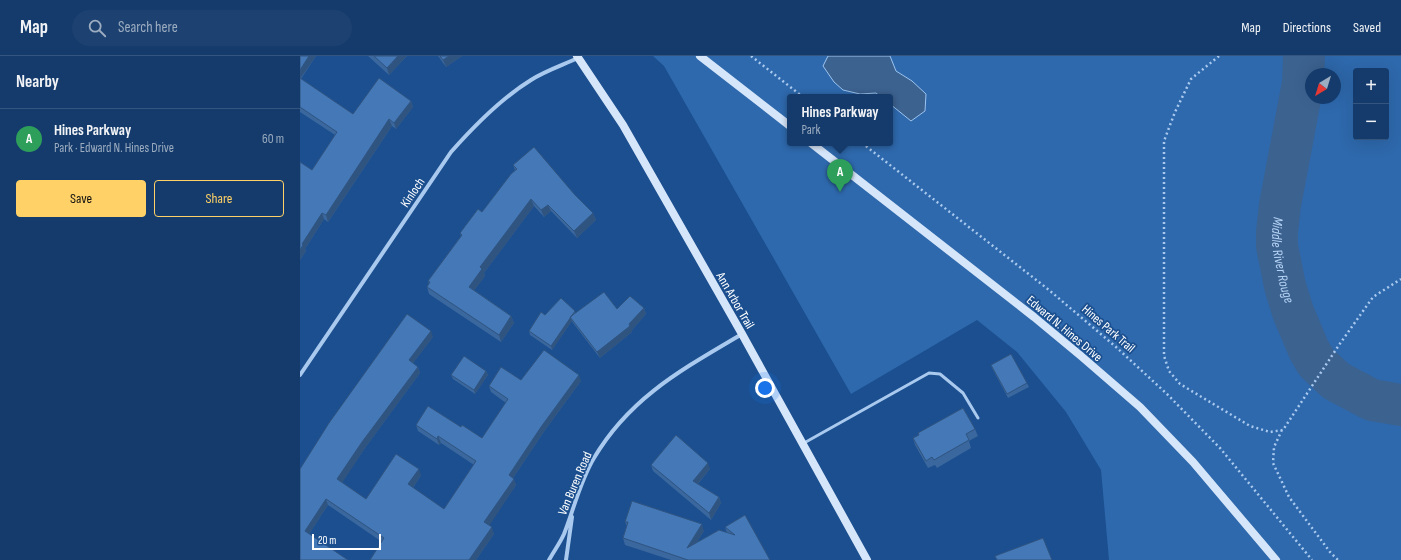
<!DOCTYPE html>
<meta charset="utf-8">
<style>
body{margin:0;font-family:"Sofia Sans Condensed",sans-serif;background:#1d4271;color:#f1f3f6}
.controls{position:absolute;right:12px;top:12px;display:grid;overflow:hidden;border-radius:4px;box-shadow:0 4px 16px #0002}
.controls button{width:36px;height:36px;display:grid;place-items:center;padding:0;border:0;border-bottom:1px solid #33557e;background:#143b6b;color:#f1f3f6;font:20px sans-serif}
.compass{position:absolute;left:1005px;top:12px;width:36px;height:36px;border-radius:50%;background:#143b6b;box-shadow:0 4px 16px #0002;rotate:218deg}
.scale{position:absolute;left:12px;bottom:10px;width:69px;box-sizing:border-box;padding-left:4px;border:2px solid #fff;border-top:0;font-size:11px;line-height:14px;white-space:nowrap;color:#fff;-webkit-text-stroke:3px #1b4f8f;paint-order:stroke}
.you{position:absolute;left:465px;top:332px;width:14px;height:14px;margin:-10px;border:3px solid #fff;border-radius:50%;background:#1a73e8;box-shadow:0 0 0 6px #1a73e833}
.badge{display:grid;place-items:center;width:26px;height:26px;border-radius:50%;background:#ffd166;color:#fff;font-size:13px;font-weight:700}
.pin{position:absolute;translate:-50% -33px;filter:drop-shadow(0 1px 2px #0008)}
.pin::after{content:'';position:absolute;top:21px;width:14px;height:12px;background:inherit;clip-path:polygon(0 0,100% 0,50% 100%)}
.popup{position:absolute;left:487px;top:38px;width:106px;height:52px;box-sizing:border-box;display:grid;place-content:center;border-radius:4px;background:#143b6b;filter:drop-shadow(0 1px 3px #0005);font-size:13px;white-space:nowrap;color:#9dadc1}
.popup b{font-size:15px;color:#f1f3f6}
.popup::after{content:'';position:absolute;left:50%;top:100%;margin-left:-8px;border:8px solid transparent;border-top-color:#143b6b}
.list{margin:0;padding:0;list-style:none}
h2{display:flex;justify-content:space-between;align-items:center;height:52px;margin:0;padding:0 16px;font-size:17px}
h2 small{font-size:13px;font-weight:400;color:#9dadc1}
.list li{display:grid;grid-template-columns:26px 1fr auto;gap:12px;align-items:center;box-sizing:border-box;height:60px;padding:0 16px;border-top:1px solid #33557e}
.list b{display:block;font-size:15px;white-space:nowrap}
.list p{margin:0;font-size:13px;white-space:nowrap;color:#9dadc1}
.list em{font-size:13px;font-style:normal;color:#9dadc1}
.actions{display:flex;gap:8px;padding:12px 16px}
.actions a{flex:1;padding:9px 0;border:1px solid #ffd166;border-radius:4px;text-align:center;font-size:14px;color:#ffd166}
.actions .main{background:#ffd166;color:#111}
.icon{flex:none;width:22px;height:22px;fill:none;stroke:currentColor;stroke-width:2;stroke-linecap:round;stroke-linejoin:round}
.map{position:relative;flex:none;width:1101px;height:504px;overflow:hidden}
header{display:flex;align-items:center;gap:24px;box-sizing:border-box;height:56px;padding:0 20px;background:#143b6b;border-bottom:1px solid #33557e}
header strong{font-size:19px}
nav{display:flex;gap:22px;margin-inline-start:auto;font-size:14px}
.search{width:280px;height:36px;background:#1d4271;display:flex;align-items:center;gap:10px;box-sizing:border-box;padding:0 14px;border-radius:22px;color:#9dadc1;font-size:15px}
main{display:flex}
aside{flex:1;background:#143b6b}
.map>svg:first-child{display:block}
.green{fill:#2e69ad;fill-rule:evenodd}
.water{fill:#3c6290;stroke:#9cc4f0}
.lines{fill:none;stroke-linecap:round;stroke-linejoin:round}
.river{stroke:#3c6290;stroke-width:42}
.path{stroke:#a9c9ee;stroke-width:2.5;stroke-dasharray:2 3;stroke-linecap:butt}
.lane{stroke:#a9c9ee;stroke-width:3}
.street{stroke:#a9c9ee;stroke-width:4}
.secondary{stroke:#d6e6fa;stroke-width:8}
.wall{fill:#3a679d}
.shaded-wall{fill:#305480}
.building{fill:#4478b7;stroke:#305480}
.labels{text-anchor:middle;stroke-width:3.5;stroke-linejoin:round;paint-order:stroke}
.street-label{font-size:13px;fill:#fff;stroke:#1b4f8f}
.water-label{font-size:14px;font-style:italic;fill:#b5d3f5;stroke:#1b4f8f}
</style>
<header>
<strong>Map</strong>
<div class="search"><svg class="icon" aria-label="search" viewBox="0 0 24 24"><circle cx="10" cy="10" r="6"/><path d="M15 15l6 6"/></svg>Search here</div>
<nav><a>Map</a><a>Directions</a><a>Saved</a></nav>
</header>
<main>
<aside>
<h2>Nearby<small></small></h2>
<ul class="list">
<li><span class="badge" style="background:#2e9e5b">A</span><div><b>Hines Parkway</b><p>Park · Edward N. Hines Drive</p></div><em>60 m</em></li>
</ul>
<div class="actions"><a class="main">Save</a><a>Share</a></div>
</aside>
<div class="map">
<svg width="1101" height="504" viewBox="0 0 1101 504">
<rect width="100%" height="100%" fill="#1b4f8f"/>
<path class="green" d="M 353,0 L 1101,0 L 1101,504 L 809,504 L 801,414 L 766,356 L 717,296 L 677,264 L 551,338 L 364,10 ZM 1056,15 L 1086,15 L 1086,81 L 1056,81 ZM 1011,18 L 1035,18 L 1035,42 L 1011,42 ZM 490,41 L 590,41 L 590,87 L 490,87 Z"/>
<path class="water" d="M 528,0 L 590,0 L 596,15 L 612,25 L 626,38 L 625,55 L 611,65 L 590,48 L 590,41 L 581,41 L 576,37 L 560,38 L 543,34 L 534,26 L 523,10 Z"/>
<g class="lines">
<path class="river" id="s1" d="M 1004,0 L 1003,27 L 980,149 L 977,176 L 977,190 L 985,230 L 993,256 L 1009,294 L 1016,306 L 1036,325 L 1072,344 L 1101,349"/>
<path class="path" d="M 451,0 L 503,41
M 919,0 L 891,23 L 875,56 L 864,85 L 864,300 L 869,315 L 880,328 L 950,370 L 970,376 L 983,374 L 1039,289 L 1073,241 L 1101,223
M 562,87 L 749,234 L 816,291 L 867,338 L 920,392 L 1012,504
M 982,374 L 974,391 L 973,407 L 989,441 L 1030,496 L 1038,504"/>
<path class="lane" d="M 504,387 L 629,317 L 640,318 L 663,337 L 678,362"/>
<path class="street" d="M 0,319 L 151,96 C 174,70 200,43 231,24 C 245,15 263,9 278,2
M 249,504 C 254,495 260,487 264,478 C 274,453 280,425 294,402 C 330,341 383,313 442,278
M 266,504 L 272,461"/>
<path class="secondary" d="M 277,0 L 323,69 L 442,278 L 567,504
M 400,0 L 490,70
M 511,87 L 734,261 L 781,300 L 840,351 L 893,406 L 976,504"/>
</g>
<path class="wall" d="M 0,0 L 16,0 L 1,23 L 53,58 L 111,45 L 113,51 L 96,73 L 92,70 L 28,166 L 24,163 L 5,193 L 6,195 L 0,204 L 12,114 L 35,79 L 0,56 Z
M 68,0 L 107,0 L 89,19 Z
M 138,0 L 162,0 L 146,11 Z
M 213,109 L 275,139 L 293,157 L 296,164 L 277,182 L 251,155 L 244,161 L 234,150 L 184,217 L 185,220 L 174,234 L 211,260 L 214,267 L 201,286 L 129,238 L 127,231 L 129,228 L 128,225 L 161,180 L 160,177 L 182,156 L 215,114 Z
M 344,252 L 346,258 L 332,274 L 332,276 L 300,302 L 273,267 L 272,265 L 252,294 L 230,279 L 229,275 L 245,259 L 275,255 L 275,257 L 317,253 Z
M 133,281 L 113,307 L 118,311 L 120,317 L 65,392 L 42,426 L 66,443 L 121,419 L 113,432 L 144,453 L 174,409 L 141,387 L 139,389 L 118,375 L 116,369 L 161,371 L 182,382 L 206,347 L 191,336 L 189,330 L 221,324 L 281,325 L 243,377 L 213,422 L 216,429 L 189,469 L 194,478 L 176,504 L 70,504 L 82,486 L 28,449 L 9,478 L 0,504 L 0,413 Z
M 691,309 L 727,327 L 729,331 L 708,342 L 692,312 Z
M 186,315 L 188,319 L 175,338 L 153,323 L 151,319 Z
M 675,373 L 678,380 L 669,385 L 671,392 L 637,412 L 635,409 L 628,412 L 615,389 L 613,382 L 619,379 L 618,377 Z
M 351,409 L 410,413 L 398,428 L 419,441 L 421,447 L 411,464 L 353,415 Z
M 325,466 L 404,475 L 397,486 L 427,477 L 425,471 L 470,504 L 371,504 L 325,489 L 323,482 L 327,470 Z"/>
<path class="shaded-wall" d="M 9,0 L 16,0 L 0,23 L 0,14 Z
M 98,0 L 107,0 L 89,19 L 87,12 Z
M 149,0 L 162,0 L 146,11 L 143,4 Z
M 111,45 L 113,51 L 96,73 L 94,67 Z
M 89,63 L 92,70 L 28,166 L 26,159 Z
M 231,143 L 234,150 L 184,217 L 185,220 L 172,238 L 169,231 L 180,211 Z
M 248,149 L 251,155 L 244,161 L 241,154 Z
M 22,157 L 24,163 L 5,193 L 6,195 L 0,204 L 0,194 L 2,188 Z
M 293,157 L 296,164 L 277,182 L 274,175 Z
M 344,252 L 346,258 L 332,274 L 332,276 L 300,302 L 297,296 Z
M 211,260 L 214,267 L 201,286 L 199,279 Z
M 270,261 L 272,265 L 252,294 L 251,290 Z
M 131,275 L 133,281 L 111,310 L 109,304 Z
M 118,311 L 120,317 L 65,392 L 40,430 L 37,423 L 62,386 Z
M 186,315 L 188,319 L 175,338 L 174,334 Z
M 279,319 L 281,325 L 243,377 L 211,425 L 209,419 L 241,371 Z
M 138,380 L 141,387 L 139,389 L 137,383 Z
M 408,407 L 410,413 L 395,431 L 393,425 Z
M 119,413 L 121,419 L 111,435 L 108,428 Z
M 214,423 L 216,429 L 187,473 L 184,466 Z
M 419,441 L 421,447 L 411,464 L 409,457 Z
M 26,443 L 28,449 L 7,481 L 5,475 Z
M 402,468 L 404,475 L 390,498 L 387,492 Z
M 192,471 L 194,478 L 176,504 L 169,504 Z"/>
<path class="building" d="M 0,0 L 9,0 L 0,14 Z
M 74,0 L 98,0 L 87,12 Z
M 140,0 L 149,0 L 143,4 Z
M 0,22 L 53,58 L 79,22 L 111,45 L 94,67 L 89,63 L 26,159 L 22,157 L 2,188 L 3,189 L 0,194 L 0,106 L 12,114 L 37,76 L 0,51 Z
M 234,91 L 275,139 L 293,157 L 274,175 L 248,149 L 241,154 L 231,143 L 180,211 L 182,213 L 169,231 L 211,260 L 199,279 L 127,231 L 130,226 L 128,225 L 162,179 L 160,177 L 178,153 L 182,156 L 211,118 L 217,113 L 213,109 Z
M 304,236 L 317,253 L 330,240 L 344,252 L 329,268 L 330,270 L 297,296 L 270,261 Z
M 261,242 L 275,255 L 251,290 L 229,275 L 241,256 L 245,259 Z
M 107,258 L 131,275 L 109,304 L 118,311 L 62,386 L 37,423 L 66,443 L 96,398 L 119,413 L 108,428 L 144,453 L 176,405 L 138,380 L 137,383 L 116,369 L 128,350 L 161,371 L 162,369 L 182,382 L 208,343 L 189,330 L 201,311 L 221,324 L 244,294 L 279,319 L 241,371 L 209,419 L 214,423 L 184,466 L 192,471 L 169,504 L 70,504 L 84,482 L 26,443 L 5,475 L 48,504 L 0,504 L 0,413 L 29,367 Z
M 711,298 L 727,327 L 707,338 L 691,309 Z
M 164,300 L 186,315 L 174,334 L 151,319 Z
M 663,352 L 675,373 L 666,378 L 669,384 L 634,404 L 632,401 L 626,405 L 613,382 L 619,379 L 618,377 Z
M 376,379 L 408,407 L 393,425 L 419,441 L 409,457 L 351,409 Z
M 332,445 L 402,468 L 387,492 L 419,474 L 435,479 L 425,471 L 445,459 L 470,504 L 388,504 L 323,482 L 328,466 L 325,466 Z
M 743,482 L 752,504 L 697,504 L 695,500 Z"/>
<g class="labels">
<g class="street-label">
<text transform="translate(112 136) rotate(-56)" y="5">Kinloch</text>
<text transform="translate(436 244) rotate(60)" y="5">Ann Arbor Trail</text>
<text transform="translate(765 272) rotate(40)" y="5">Edward N. Hines Drive</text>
<text transform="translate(809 272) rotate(41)" y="5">Hines Park Trail</text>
<text transform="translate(274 427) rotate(-67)" y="5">Van Buren Road</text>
</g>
<g class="water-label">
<text dy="5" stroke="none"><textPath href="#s1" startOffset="207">Middle River Rouge</textPath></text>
</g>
</g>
</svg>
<div class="controls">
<button>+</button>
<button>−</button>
</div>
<svg class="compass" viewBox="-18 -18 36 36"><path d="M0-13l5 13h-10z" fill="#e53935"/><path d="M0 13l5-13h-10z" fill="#9dadc1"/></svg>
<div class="scale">20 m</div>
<div class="you"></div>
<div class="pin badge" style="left:540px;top:136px;background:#2e9e5b">A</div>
<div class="popup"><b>Hines Parkway</b>Park</div>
</div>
</main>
